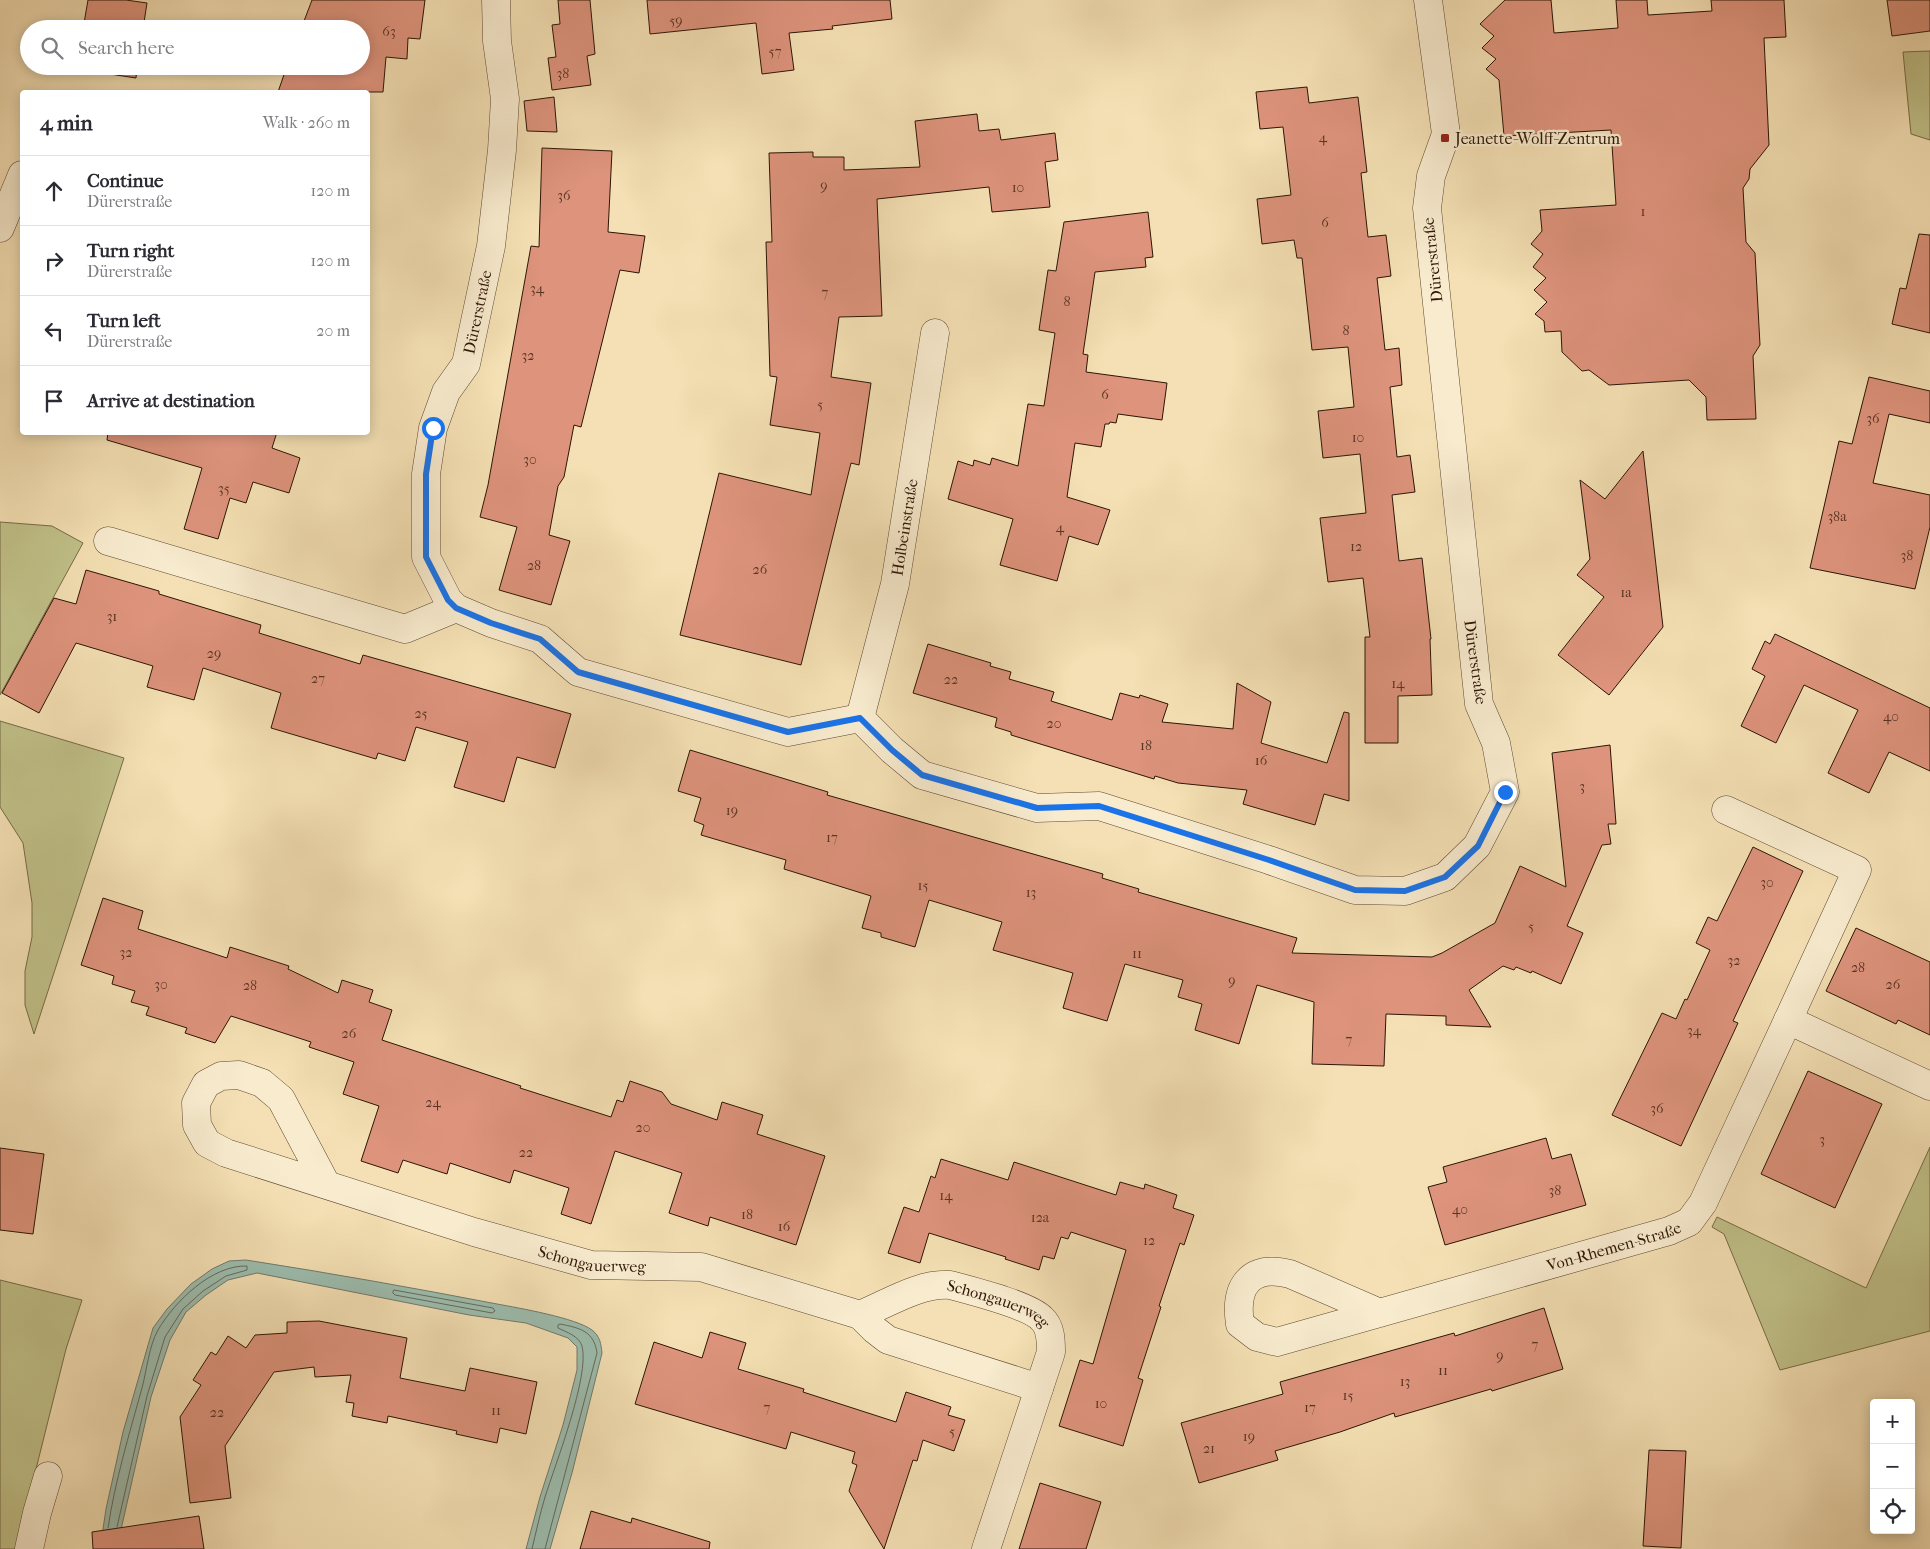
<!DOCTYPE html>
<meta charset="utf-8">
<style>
body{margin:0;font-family:"IM FELL French Canon",serif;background:#f7f7f7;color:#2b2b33}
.controls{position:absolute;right:15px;bottom:15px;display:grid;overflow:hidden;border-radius:5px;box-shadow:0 2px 12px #0003}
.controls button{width:45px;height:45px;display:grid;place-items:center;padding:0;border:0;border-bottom:1px solid #e1e1e2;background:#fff;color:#2b2b33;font:25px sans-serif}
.stop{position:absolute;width:15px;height:15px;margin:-11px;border:4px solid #1a73e8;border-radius:50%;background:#fff}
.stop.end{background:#1a73e8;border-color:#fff;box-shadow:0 1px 5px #0008}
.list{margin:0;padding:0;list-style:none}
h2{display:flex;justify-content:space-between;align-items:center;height:65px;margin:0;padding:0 20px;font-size:21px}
h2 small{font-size:16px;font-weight:400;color:#7c7c81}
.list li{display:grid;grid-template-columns:32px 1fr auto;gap:15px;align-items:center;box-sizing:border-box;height:70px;padding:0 20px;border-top:1px solid #e1e1e2}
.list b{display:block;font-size:19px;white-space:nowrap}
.list p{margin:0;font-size:16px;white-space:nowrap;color:#7c7c81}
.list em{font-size:16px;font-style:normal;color:#7c7c81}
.icon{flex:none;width:28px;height:28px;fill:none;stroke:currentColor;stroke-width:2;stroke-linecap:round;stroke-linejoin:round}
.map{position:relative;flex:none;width:1930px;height:1549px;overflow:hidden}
.search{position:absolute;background:#fff;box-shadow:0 2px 12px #0003;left:20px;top:20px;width:350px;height:55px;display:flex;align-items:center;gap:12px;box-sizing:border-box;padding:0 18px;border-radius:28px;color:#7c7c81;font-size:19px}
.panel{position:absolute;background:#fff;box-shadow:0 2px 12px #0003;left:20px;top:90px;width:350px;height:345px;border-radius:5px}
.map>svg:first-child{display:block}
.green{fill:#c1c189;stroke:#776b47}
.water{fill:#9cbdaf;stroke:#707a6b}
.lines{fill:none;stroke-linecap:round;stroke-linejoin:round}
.shore{stroke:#64695a;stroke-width:1}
.building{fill:#dd937c;stroke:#2d1505}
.minor-casing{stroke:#5f4831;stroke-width:29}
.minor{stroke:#f8ebce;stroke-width:28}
.route{stroke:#1a73e8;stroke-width:6}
.poi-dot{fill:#8f2418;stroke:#f8ebce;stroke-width:2}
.labels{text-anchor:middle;stroke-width:4.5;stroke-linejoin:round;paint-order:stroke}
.number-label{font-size:14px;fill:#593423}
.poi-label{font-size:16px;fill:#2d1505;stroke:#f8ebce;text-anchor:start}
.street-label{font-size:16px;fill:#2d1505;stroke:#f8ebce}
</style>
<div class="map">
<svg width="1930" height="1549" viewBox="0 0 1930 1549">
<rect width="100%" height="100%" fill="#f4e0b4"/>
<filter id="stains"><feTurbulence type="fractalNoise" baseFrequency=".004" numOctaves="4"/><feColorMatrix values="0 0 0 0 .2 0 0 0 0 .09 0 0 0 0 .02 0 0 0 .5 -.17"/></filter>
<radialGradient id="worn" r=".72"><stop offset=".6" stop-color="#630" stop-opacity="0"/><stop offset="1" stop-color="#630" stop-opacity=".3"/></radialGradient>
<path class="green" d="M 1930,51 L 1930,140 L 1911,134 L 1903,52 Z
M 0,522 L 52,526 L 83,543 L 0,695 Z
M 0,721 L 124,758 L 34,1034 L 25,1005 L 25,971 L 32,937 L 32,903 L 23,843 L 0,807 Z
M 1930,1147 L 1930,1331 L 1780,1370 L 1724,1234 L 1712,1227 L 1717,1217 L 1866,1288 Z
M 0,1280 L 82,1300 L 66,1349 L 16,1549 L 0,1549 Z"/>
<path class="water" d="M 246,1260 C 330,1273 414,1288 497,1304 C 519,1308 576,1318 592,1330 C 600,1336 601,1344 602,1353 L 572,1473 L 550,1549 L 526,1549 L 540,1497 L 563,1425 L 577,1370 L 577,1347 L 568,1338 L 526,1323 L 469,1315 L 257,1273 L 228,1280 L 206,1295 L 186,1312 L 170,1340 L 151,1397 L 118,1543 L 100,1549 L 106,1509 L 123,1432 L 153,1328 L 167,1309 L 191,1284 L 212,1269 L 229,1261 Z"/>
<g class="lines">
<path class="shore" d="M 394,1290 L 493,1308 L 495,1311 L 492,1313 L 395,1295 L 393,1293 Z
M 108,1528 C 115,1481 129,1435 142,1388 C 147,1369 149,1346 158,1330 C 175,1301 212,1265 247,1266 L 247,1270 L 226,1276 L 203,1291 L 183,1309 L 165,1337 L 147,1396 L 117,1527
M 532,1549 C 536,1532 540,1514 545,1497 C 555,1465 590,1376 582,1346 C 579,1336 566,1332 558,1328 L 558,1325 L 560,1324 C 580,1328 594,1331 597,1353 L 545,1549"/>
</g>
<path class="building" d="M 88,0 L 126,0 L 147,3 L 143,29 L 83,29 Z
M 312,0 L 425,0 L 420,39 L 408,38 L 407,59 L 386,57 L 383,92 L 278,92 L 287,66 L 361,66 L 361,29 L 301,29 Z
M 558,0 L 590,0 L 595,54 L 587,56 L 591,85 L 552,90 L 548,58 L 556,57 L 552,25 L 560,24 Z
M 647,0 L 890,0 L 892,19 L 832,26 L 833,29 L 789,33 L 794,70 L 762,74 L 756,23 L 650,34 Z
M 1505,0 L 1551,0 L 1554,33 L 1618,28 L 1616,0 L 1647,0 L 1648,15 L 1712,11 L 1711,0 L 1784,0 L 1786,37 L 1764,38 L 1769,145 L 1750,169 L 1749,179 L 1743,188 L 1746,242 L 1755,253 L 1760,345 L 1753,356 L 1756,419 L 1707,420 L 1706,397 L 1689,380 L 1609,385 L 1589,370 L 1582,371 L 1562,352 L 1561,331 L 1545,332 L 1544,321 L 1535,314 L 1547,302 L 1534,290 L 1546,278 L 1533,267 L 1543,254 L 1531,244 L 1542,231 L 1540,210 L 1616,205 L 1611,130 L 1504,136 L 1499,80 L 1486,69 L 1496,59 L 1482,48 L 1494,36 L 1480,24 Z
M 1887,0 L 1930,0 L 1930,31 L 1892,36 Z
M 78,66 L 137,66 L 136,78 L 77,69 Z
M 1307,87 L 1309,103 L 1358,97 L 1367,172 L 1361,173 L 1368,237 L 1386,235 L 1391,276 L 1377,278 L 1385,350 L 1399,348 L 1402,385 L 1390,387 L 1397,457 L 1410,455 L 1415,492 L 1392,495 L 1399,561 L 1422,558 L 1431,639 L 1430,639 L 1432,695 L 1398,696 L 1398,743 L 1365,743 L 1365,637 L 1370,637 L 1363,578 L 1328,582 L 1320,518 L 1366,513 L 1360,454 L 1323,458 L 1318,411 L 1354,407 L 1348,347 L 1312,350 L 1302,258 L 1297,258 L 1294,240 L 1262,244 L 1257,199 L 1291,195 L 1283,127 L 1260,129 L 1256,92 Z
M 554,97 L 557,132 L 527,131 L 524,101 Z
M 977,114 L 979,131 L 999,129 L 1001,140 L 1055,133 L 1058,160 L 1045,162 L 1050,207 L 992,212 L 989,187 L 877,199 L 882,316 L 839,317 L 831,377 L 871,383 L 859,465 L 851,463 L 801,665 L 680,635 L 719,473 L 811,495 L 820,433 L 770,425 L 777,377 L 770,376 L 766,242 L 772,242 L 769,153 L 813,152 L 813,157 L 844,157 L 844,170 L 920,167 L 915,121 Z
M 542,148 L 612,151 L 608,232 L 645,236 L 639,273 L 620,270 L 581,427 L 574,425 L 564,477 L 558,486 L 549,535 L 570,541 L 551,605 L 499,590 L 517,527 L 480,517 L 488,485 L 531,246 L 539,247 Z
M 1148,212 L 1153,257 L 1145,258 L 1146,267 L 1095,272 L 1083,354 L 1088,355 L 1086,372 L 1167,383 L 1162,420 L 1118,414 L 1116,423 L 1110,422 L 1109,424 L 1105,424 L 1101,447 L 1075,443 L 1067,497 L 1110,510 L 1098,545 L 1069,536 L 1057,581 L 1000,565 L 1013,519 L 948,499 L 958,461 L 973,466 L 974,460 L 990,465 L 992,458 L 1018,466 L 1028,404 L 1044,406 L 1055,333 L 1039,330 L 1048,270 L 1056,271 L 1064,222 Z
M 1919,234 L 1930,235 L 1930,333 L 1892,324 L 1900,288 L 1906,289 Z
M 1869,377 L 1930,391 L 1930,423 L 1889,414 L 1873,483 L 1930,495 L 1930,527 L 1915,589 L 1810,568 L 1839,441 L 1852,444 Z
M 108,432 L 277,432 L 272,448 L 300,458 L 289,493 L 253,482 L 246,503 L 230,498 L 218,539 L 184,529 L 202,468 L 107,440 Z
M 1643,451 L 1663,627 L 1609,695 L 1558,655 L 1604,597 L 1577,575 L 1590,559 L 1580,480 L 1605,499 Z
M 86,570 L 159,591 L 159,594 L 261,625 L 259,633 L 360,664 L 363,655 L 571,714 L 555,768 L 517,757 L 504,802 L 454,787 L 468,742 L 416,727 L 405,761 L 378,753 L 376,759 L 271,728 L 281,693 L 203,668 L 194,700 L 147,687 L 153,666 L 76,643 L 39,713 L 2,693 L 54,598 L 76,604 Z
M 1775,634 L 1930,708 L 1930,771 L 1889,752 L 1869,793 L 1828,773 L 1858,710 L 1804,685 L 1776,743 L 1741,726 L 1765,676 L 1752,669 L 1765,641 L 1770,644 Z
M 928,644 L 991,663 L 990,666 L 1011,672 L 1009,679 L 1054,692 L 1051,701 L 1112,720 L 1120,693 L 1139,698 L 1140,695 L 1168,704 L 1162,722 L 1233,729 L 1237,683 L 1271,702 L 1261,743 L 1327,763 L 1344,712 L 1349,713 L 1349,801 L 1324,794 L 1315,825 L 1243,804 L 1247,790 L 1178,783 L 1155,776 L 1154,779 L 1011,735 L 1011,732 L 995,727 L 997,718 L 913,693 Z
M 1610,745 L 1616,824 L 1608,824 L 1611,844 L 1602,845 L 1567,926 L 1583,933 L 1561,984 L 1532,971 L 1531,973 L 1516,967 L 1514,970 L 1503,966 L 1469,990 L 1491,1027 L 1446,1025 L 1446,1016 L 1386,1014 L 1384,1066 L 1312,1064 L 1314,1002 L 1257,985 L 1239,1044 L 1195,1030 L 1202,1004 L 1178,997 L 1183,980 L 1125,964 L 1107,1021 L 1063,1008 L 1073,973 L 993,950 L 1002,922 L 929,900 L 915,947 L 881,937 L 881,933 L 862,928 L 871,896 L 784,869 L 786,860 L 701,835 L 704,825 L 694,821 L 701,798 L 678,791 L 690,750 L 828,792 L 827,795 L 1103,874 L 1102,878 L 1139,889 L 1138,892 L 1297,938 L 1292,953 L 1432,957 L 1442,953 L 1495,923 L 1520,866 L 1566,887 L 1552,753 Z
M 1753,847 L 1803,871 L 1733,1021 L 1738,1023 L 1681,1146 L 1612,1115 L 1662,1013 L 1676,1019 L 1685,999 L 1687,1000 L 1710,950 L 1696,943 L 1708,917 L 1717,921 Z
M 103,898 L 143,911 L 138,929 L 227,958 L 230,947 L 289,966 L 288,969 L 338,993 L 342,980 L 373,990 L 369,1002 L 392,1010 L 382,1040 L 521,1086 L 520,1088 L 611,1117 L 617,1100 L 623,1102 L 630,1081 L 662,1092 L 671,1104 L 717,1120 L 722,1102 L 763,1115 L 757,1134 L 825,1156 L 796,1245 L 710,1217 L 708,1226 L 669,1213 L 682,1173 L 615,1151 L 591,1224 L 561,1214 L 569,1188 L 514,1170 L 510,1183 L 450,1163 L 447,1174 L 403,1160 L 398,1173 L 361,1161 L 379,1106 L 343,1094 L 354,1062 L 309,1047 L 311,1042 L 231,1016 L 215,1043 L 185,1033 L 187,1028 L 146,1015 L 149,1007 L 131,1002 L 135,991 L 112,984 L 114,976 L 81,965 Z
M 1856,928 L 1930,962 L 1930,1035 L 1898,1020 L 1896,1024 L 1826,991 Z
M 1808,1071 L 1882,1104 L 1835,1208 L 1761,1174 Z
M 1546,1138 L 1552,1159 L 1571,1154 L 1586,1205 L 1445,1245 L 1428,1187 L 1447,1182 L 1443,1167 Z
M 0,1148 L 44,1154 L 33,1234 L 0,1230 Z
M 941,1159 L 1008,1180 L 1014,1162 L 1116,1195 L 1120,1182 L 1144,1189 L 1145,1184 L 1177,1195 L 1173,1208 L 1194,1215 L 1184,1245 L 1180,1243 L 1159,1306 L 1161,1307 L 1138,1378 L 1143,1380 L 1123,1446 L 1059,1426 L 1080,1360 L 1093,1364 L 1126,1250 L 1071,1232 L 1068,1239 L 1061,1237 L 1054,1259 L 1043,1256 L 1039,1270 L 1005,1259 L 1006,1257 L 929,1233 L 920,1263 L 888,1253 L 904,1207 L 919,1212 L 931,1176 L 935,1178 Z
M 1544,1308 L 1563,1369 L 1492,1391 L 1491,1389 L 1395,1417 L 1394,1413 L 1340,1432 L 1275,1451 L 1278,1460 L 1199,1483 L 1181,1423 L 1283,1394 L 1280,1382 L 1454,1333 L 1455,1336 Z
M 319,1321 L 407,1338 L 400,1378 L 465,1391 L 470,1368 L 537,1382 L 526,1434 L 500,1428 L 497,1443 L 456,1434 L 457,1431 L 388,1416 L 387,1423 L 352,1416 L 354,1403 L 346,1402 L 351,1375 L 315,1377 L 314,1367 L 274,1372 L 225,1446 L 231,1498 L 190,1503 L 180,1417 L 201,1385 L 193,1380 L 211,1352 L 216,1355 L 228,1336 L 246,1348 L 255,1335 L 287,1333 L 287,1322 Z
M 710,1332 L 746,1343 L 738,1369 L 804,1389 L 803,1392 L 896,1422 L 906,1392 L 951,1407 L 948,1415 L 965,1420 L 954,1451 L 923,1440 L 917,1461 L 913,1460 L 884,1549 L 849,1491 L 857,1465 L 852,1463 L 855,1452 L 791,1432 L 786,1449 L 635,1404 L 654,1342 L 702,1358 Z
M 1649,1450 L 1686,1451 L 1681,1548 L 1643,1546 Z
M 1040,1483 L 1101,1502 L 1086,1549 L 1019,1549 Z
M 591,1511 L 631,1523 L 632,1518 L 710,1542 L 709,1549 L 580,1549 Z
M 199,1516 L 204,1549 L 93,1549 L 92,1532 Z"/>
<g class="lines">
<g class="minor-casing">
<g id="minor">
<path d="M 496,0 L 497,41 L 505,99 L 502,150 L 491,246 L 466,364 L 446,392 L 433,428 L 426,474 L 426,557 L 448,600 L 456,608 L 491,623 L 540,639 L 578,672 L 788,732 L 860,718 L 892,750 L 922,775 L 1037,808 L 1099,806 L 1269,860 L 1355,890 L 1405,891 L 1445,877 L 1477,846 L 1505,792 L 1496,743 L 1479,704 L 1427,208 L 1431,176 L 1446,134 L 1428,0"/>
<path d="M 0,228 L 22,175"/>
<path d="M 108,541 L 405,629 L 456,608"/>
<path id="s1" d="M 860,718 L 895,584 L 935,333"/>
<path d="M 1726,810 L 1857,870 L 1788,1020"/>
<path id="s2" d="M 326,1184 L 281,1099 L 262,1083 L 239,1075 L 221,1076 L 206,1084 L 196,1103 L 197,1125 L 207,1143 L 226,1153 L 474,1232 L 591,1265 L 701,1267 L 860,1315 C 889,1303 919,1283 950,1285 C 972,1291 1029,1305 1042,1319 C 1051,1327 1051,1341 1051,1352 L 986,1549"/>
<path id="s3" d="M 1380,1313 L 1290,1274 C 1251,1264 1234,1285 1240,1324 L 1257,1337 L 1277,1342 L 1669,1231 L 1689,1222 L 1703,1203 L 1788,1020 L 1930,1086"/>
<path d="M 860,1315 L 875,1330 L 888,1340 L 1039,1388"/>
<path d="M 29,1549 L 37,1513 L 48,1476"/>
</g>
</g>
<use href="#minor" class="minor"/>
</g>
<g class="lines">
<path class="route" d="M 433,428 L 426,474 L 426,557 L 448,600 L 456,608 L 491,623 L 540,639 L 578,672 L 788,732 L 860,718 L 892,750 L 922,775 L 1037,808 L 1099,806 L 1269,860 L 1355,890 L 1405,891 L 1445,877 L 1478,846 L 1505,792"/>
</g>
<rect class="poi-dot" x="1440" y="133" width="10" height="10" rx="2.5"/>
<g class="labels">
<g class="number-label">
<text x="676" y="25">59</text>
<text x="389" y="36">63</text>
<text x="775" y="56">57</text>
<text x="563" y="78">38</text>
<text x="1323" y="142">4</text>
<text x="824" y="190">9</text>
<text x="1018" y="192">10</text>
<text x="564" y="200">36</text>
<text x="1643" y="216">1</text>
<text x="1325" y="227">6</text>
<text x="537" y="293">34</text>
<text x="825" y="297">7</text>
<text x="1067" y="306">8</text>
<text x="1346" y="335">8</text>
<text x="528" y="360">32</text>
<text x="1105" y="399">6</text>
<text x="820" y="409">5</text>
<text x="1873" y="423">36</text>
<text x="1358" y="442">10</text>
<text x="530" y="464">30</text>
<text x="224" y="493">35</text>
<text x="1837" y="521">38a</text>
<text x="1060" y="532">4</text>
<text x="1356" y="551">12</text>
<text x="1907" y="560">38</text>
<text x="534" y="570">28</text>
<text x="760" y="574">26</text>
<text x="1626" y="597">1a</text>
<text x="112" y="621">31</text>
<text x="214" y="658">29</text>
<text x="318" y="683">27</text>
<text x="951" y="684">22</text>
<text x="1398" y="688">14</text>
<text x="421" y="718">25</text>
<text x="1891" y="721">40</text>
<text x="1054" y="728">20</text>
<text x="1146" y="750">18</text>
<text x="1261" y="765">16</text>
<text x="1582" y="791">3</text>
<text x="732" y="815">19</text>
<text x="832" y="842">17</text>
<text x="1767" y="887">30</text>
<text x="923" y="890">15</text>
<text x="1031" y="897">13</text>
<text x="1531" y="931">5</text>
<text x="126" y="957">32</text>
<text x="1137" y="958">11</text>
<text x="1734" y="965">32</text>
<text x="1858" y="972">28</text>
<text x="1232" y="985">9</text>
<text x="161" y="989">30</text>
<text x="1893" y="989">26</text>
<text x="250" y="990">28</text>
<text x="1694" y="1035">34</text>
<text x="349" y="1038">26</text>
<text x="1349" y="1044">7</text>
<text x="433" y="1107">24</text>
<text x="1657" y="1113">36</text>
<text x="643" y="1132">20</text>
<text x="1822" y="1144">3</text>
<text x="526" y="1157">22</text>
<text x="1555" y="1195">38</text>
<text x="946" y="1200">14</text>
<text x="1460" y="1214">40</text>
<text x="747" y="1219">18</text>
<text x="1040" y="1222">12a</text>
<text x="784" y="1231">16</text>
<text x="1149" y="1245">12</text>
<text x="1535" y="1349">7</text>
<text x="1500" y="1360">9</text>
<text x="1443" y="1375">11</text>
<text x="1405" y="1386">13</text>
<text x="1348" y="1400">15</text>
<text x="1101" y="1408">10</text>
<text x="767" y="1412">7</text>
<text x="1310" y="1412">17</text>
<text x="496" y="1415">11</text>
<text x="217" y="1417">22</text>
<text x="952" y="1436">5</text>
<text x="1249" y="1441">19</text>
<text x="1209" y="1453">21</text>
</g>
<g class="poi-label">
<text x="1455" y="144">Jeanette-Wolff-Zentrum</text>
</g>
<g class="street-label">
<text transform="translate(1432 260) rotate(-96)" y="6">Dürerstraße</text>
<text transform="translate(477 312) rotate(-78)" y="6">Dürerstraße</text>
<text dy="6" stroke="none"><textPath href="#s1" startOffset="196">Holbeinstraße</textPath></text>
<text transform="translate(1476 662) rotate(82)" y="6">Dürerstraße</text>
<text dy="6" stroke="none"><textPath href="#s3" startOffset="580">Von-Rhemen-Straße</textPath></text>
<text dy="6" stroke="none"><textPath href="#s2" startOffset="648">Schongauerweg</textPath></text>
<text dy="6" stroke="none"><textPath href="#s2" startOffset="1072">Schongauerweg</textPath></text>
</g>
</g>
<rect width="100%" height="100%" filter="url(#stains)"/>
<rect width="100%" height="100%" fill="url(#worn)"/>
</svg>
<div class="controls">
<button>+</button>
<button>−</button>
<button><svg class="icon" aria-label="locate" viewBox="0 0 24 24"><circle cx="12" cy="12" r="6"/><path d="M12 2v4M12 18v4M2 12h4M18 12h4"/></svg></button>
</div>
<div class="stop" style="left:433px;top:428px"></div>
<div class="stop end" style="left:1505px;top:792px"></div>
<div class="search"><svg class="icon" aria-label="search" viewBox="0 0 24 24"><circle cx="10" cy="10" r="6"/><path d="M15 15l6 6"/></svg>Search here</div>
<section class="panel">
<h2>4 min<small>Walk · 260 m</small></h2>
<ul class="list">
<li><svg class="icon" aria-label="ahead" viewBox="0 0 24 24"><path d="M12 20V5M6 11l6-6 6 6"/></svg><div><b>Continue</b><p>Dürerstraße</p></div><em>120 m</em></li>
<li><svg class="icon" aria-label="right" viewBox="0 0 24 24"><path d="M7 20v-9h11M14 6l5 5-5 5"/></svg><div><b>Turn right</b><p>Dürerstraße</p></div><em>120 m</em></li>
<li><svg class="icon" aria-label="left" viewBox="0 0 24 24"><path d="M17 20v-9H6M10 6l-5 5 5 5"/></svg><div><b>Turn left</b><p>Dürerstraße</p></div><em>20 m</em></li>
<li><svg class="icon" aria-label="arrive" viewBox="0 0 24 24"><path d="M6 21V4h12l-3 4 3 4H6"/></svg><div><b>Arrive at destination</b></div></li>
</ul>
</section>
</div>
